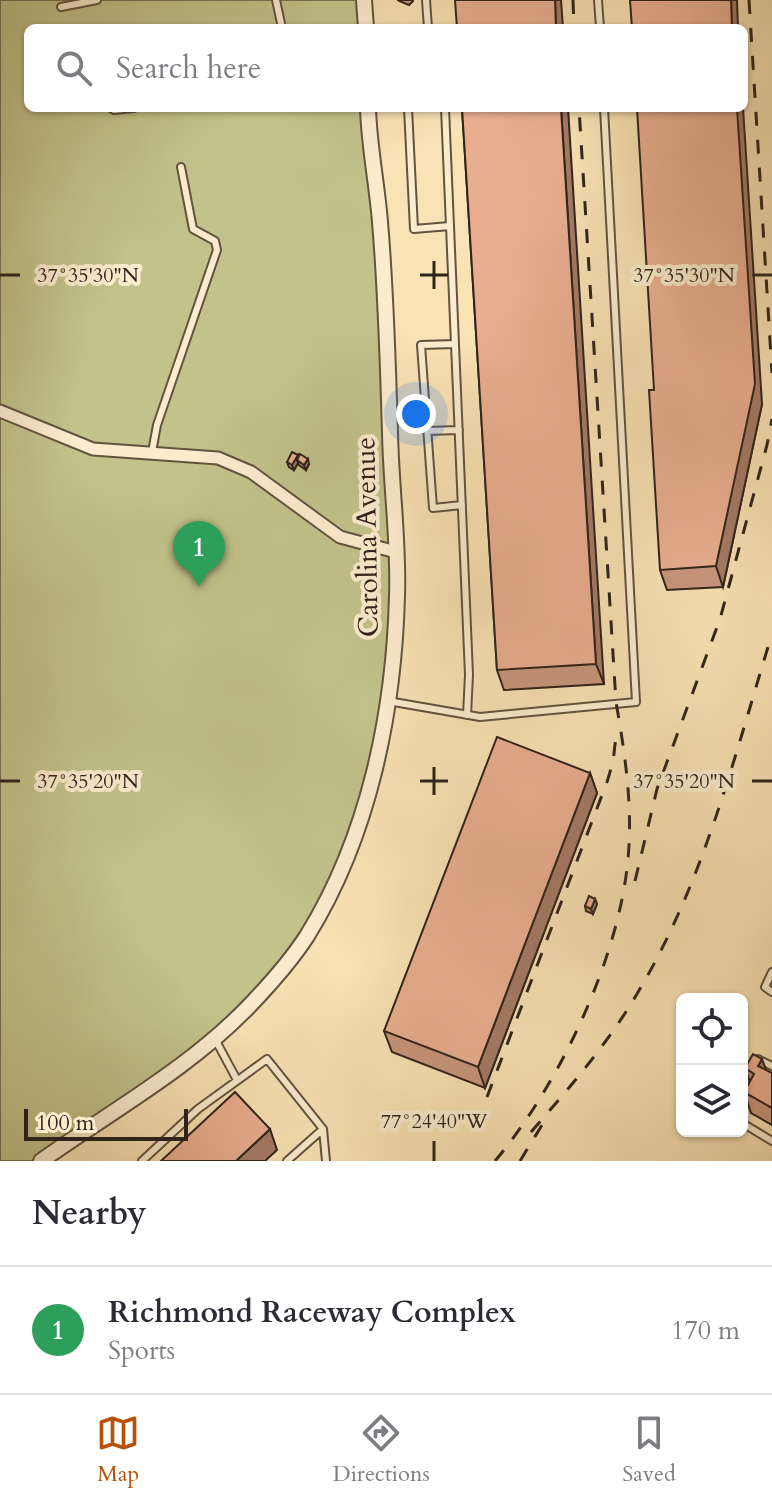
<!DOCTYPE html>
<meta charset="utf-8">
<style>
body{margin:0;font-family:Cardo,serif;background:#f7f7f7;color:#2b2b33}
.controls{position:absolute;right:24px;bottom:24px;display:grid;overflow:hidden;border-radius:12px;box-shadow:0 2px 6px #0004}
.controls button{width:72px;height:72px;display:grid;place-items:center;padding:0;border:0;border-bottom:2px solid #e1e1e2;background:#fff;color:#2b2b33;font:40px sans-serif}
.scale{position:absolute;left:24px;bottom:20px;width:164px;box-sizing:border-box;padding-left:8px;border:4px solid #30231b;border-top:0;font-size:22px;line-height:28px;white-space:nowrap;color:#30231b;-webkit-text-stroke:6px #fbecce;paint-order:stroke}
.you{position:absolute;left:416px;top:414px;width:28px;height:28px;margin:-20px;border:6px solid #fff;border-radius:50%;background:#1a73e8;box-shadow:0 0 0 12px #1a73e833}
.badge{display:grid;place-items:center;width:52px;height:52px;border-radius:50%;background:#b45309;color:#fff;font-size:26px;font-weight:700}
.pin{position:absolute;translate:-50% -66px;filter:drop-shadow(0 2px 4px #0008)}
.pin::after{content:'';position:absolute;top:42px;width:28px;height:24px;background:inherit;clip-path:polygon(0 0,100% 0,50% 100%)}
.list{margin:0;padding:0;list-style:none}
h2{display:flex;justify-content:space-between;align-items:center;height:104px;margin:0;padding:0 32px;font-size:34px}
h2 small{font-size:26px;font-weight:400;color:#7c7c81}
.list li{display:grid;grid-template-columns:52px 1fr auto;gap:24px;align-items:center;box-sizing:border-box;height:128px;padding:0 32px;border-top:2px solid #e1e1e2}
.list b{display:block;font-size:30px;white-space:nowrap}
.list p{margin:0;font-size:26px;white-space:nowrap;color:#7c7c81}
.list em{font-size:26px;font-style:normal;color:#7c7c81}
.icon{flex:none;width:44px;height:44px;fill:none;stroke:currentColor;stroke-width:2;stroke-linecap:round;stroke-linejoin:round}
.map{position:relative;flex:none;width:772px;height:1161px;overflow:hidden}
.search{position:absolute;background:#fff;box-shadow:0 2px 6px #0004;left:24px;right:24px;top:24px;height:88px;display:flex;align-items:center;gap:20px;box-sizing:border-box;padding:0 28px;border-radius:12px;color:#7c7c81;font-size:30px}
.sheet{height:232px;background:#fff}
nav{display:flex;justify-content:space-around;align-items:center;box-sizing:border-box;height:112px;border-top:2px solid #e1e1e2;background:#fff;font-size:22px;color:#7c7c81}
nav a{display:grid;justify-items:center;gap:4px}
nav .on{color:#b45309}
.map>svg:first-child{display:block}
.green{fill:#c2c28a;stroke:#797252;stroke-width:2}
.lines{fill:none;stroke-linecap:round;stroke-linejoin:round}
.service-casing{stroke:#625341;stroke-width:10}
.minor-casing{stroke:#625341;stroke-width:15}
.tertiary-casing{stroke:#625341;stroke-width:18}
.service{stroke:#fbecce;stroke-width:6}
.minor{stroke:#fbecce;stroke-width:11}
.tertiary{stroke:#fbecce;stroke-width:14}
.rail{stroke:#30231b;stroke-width:3;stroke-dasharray:14 14;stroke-linecap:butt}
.wall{fill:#c8967c;stroke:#30231b;stroke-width:2}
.shaded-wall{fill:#a37a65;stroke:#30231b;stroke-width:2}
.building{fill:#e9ae90;stroke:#30231b;stroke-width:2}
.ticks{fill:none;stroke:#30231b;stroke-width:3}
.labels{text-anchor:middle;stroke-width:8;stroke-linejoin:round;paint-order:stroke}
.street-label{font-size:28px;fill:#30231b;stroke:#fbecce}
.ticks-label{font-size:20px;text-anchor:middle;fill:#30231b;stroke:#fbecce;stroke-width:8;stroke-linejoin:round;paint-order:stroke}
</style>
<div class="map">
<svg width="772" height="1161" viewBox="0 0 772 1161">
<rect width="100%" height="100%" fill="#f9e2b4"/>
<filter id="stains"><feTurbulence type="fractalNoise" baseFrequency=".0025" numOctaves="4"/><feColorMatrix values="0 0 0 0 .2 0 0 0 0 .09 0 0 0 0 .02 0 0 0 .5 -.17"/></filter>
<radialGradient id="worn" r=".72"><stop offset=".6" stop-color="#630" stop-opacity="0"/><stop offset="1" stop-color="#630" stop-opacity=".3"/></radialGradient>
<path class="green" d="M 0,0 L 364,0 L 366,28 L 28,28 L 28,108 L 368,108 L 398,576 L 374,770 L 320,912 L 236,1019 L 41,1161 L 0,1161 Z"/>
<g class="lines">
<g class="service-casing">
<path id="service" d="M 276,0 L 282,28
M 426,0 L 428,28
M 598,0 L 600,28
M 61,7 L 97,0
M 111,108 L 114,110 L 134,108
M 408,108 L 414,229 L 450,226
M 445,108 L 469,675 L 467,715
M 455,344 L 421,345 L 433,508 L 462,505
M 427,431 L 459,430
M 152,452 L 157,425 L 217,250 L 215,241 L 193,229 L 181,167
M 388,701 L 480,717 L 636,702 L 604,108
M 772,972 L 765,987 L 772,992
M 215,1039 L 237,1080
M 758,1059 L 772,1066
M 742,1082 L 751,1068
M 742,1119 L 744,1124 L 772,1141
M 142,1161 L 198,1109 L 267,1059 L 323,1129 L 326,1161
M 287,1161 L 323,1129"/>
</g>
<g class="minor-casing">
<path id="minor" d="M 0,411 L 93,449 L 218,458 L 251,472 L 340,537 L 396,552"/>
</g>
<g class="tertiary-casing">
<path id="tertiary" d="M 364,0 L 366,28
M 41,1161 C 113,1110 192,1067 253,1002 C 272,982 292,959 307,936 C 369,836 394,712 397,596 C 399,542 391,487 390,433 C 388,363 386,292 380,222 C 377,184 369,146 368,108"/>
</g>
<use href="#service" class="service"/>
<use href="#minor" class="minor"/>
<use href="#tertiary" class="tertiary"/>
<path class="rail" d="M 573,0 L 574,28
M 749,0 L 772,373
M 635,881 L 657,789 L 720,619 L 767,445 L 772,419
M 487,1097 L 607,782 L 613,762 L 616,736
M 531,1132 C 571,1086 611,1040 641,987 C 705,878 735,754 772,634
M 495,1161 C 559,1085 619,959 628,859 C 633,806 625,754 616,702 L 579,108
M 520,1161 L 542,1125"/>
</g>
<path class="wall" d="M 398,0 L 413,0 L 413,1 L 409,5 L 399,1 Z
M 462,108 L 604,684 L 504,690 L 497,670 Z
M 762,404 L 723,587 L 667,590 L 660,570 Z
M 298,457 L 309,464 L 306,470 L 299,465 L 298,463 L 294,470 L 289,467 L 287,462 Z
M 590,773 L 597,793 L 485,1088 L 392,1052 L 384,1031 Z
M 595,899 L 597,904 L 593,914 L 586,911 L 585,906 Z
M 745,1068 L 766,1070 L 772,1073 L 772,1125 L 751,1113 L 744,1092 L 750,1082 Z"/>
<path class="shaded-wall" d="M 555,0 L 561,0 L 563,28 L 556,28 Z
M 731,0 L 737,0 L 738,28 L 732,28 Z
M 561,108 L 568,108 L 604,684 L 596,664 Z
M 737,108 L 743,108 L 762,404 L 723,587 L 716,566 Z
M 298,455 L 299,461 L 297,460 L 298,463 L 294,470 L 292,465 Z
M 308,459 L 309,464 L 306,470 L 304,465 Z
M 590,773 L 597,793 L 485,1088 L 478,1067 Z
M 595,899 L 597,904 L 593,914 L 591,909 Z
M 762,1059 L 770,1080 L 758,1066 Z
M 270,1129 L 277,1150 L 265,1161 L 236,1161 Z"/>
<path class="building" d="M 455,0 L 555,0 L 556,28 L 457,28 Z
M 630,0 L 731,0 L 732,28 L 632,28 Z
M 462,108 L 561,108 L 596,664 L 497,670 Z
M 637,108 L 737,108 L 755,384 L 716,566 L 660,570 L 649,390 L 654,390 Z
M 292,452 L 298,455 L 292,465 L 287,462 Z
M 300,454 L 308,459 L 304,465 L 297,460 Z
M 497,737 L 590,773 L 478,1067 L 384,1031 Z
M 589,896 L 595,899 L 591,909 L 585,906 Z
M 753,1054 L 762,1059 L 758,1066 L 772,1073 L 772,1108 L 744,1092 L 754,1074 L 745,1068 Z
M 235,1092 L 270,1129 L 236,1161 L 161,1161 Z"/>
<path class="ticks" d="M 434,261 L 434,289M 0,275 L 20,275M 420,275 L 448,275M 752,275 L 772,275M 434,767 L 434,795M 0,781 L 20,781M 420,781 L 448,781M 752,781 L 772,781M 434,1141 L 434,1161"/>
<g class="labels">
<g class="street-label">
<text transform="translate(366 537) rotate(-91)" y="10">Carolina Avenue</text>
</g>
</g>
<g class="ticks-label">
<text x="88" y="282">37°35'30"N</text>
<text x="684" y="282">37°35'30"N</text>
<text x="88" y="788">37°35'20"N</text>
<text x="684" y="788">37°35'20"N</text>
<text x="434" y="1128">77°24'40"W</text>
</g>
<rect width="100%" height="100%" filter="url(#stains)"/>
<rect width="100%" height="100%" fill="url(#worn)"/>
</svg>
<div class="controls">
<button><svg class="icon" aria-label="locate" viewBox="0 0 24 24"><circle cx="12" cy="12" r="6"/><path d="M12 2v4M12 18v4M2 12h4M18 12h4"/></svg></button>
<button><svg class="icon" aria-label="layers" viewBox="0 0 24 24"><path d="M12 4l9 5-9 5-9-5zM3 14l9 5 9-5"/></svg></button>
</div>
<div class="scale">100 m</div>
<div class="you"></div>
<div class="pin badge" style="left:199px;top:587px;background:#2e9e5b">1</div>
<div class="search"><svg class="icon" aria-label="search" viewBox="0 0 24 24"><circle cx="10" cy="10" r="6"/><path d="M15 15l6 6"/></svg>Search here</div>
</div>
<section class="sheet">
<h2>Nearby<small></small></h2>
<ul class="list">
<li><span class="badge" style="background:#2e9e5b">1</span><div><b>Richmond Raceway Complex</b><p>Sports</p></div><em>170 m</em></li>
</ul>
</section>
<nav>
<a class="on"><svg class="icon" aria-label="map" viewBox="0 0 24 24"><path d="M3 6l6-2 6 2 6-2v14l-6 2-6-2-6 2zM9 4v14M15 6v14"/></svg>Map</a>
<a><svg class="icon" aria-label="directions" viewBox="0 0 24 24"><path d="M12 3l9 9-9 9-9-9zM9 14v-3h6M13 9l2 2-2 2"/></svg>Directions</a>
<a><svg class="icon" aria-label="saved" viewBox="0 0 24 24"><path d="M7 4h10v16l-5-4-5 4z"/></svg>Saved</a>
</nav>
